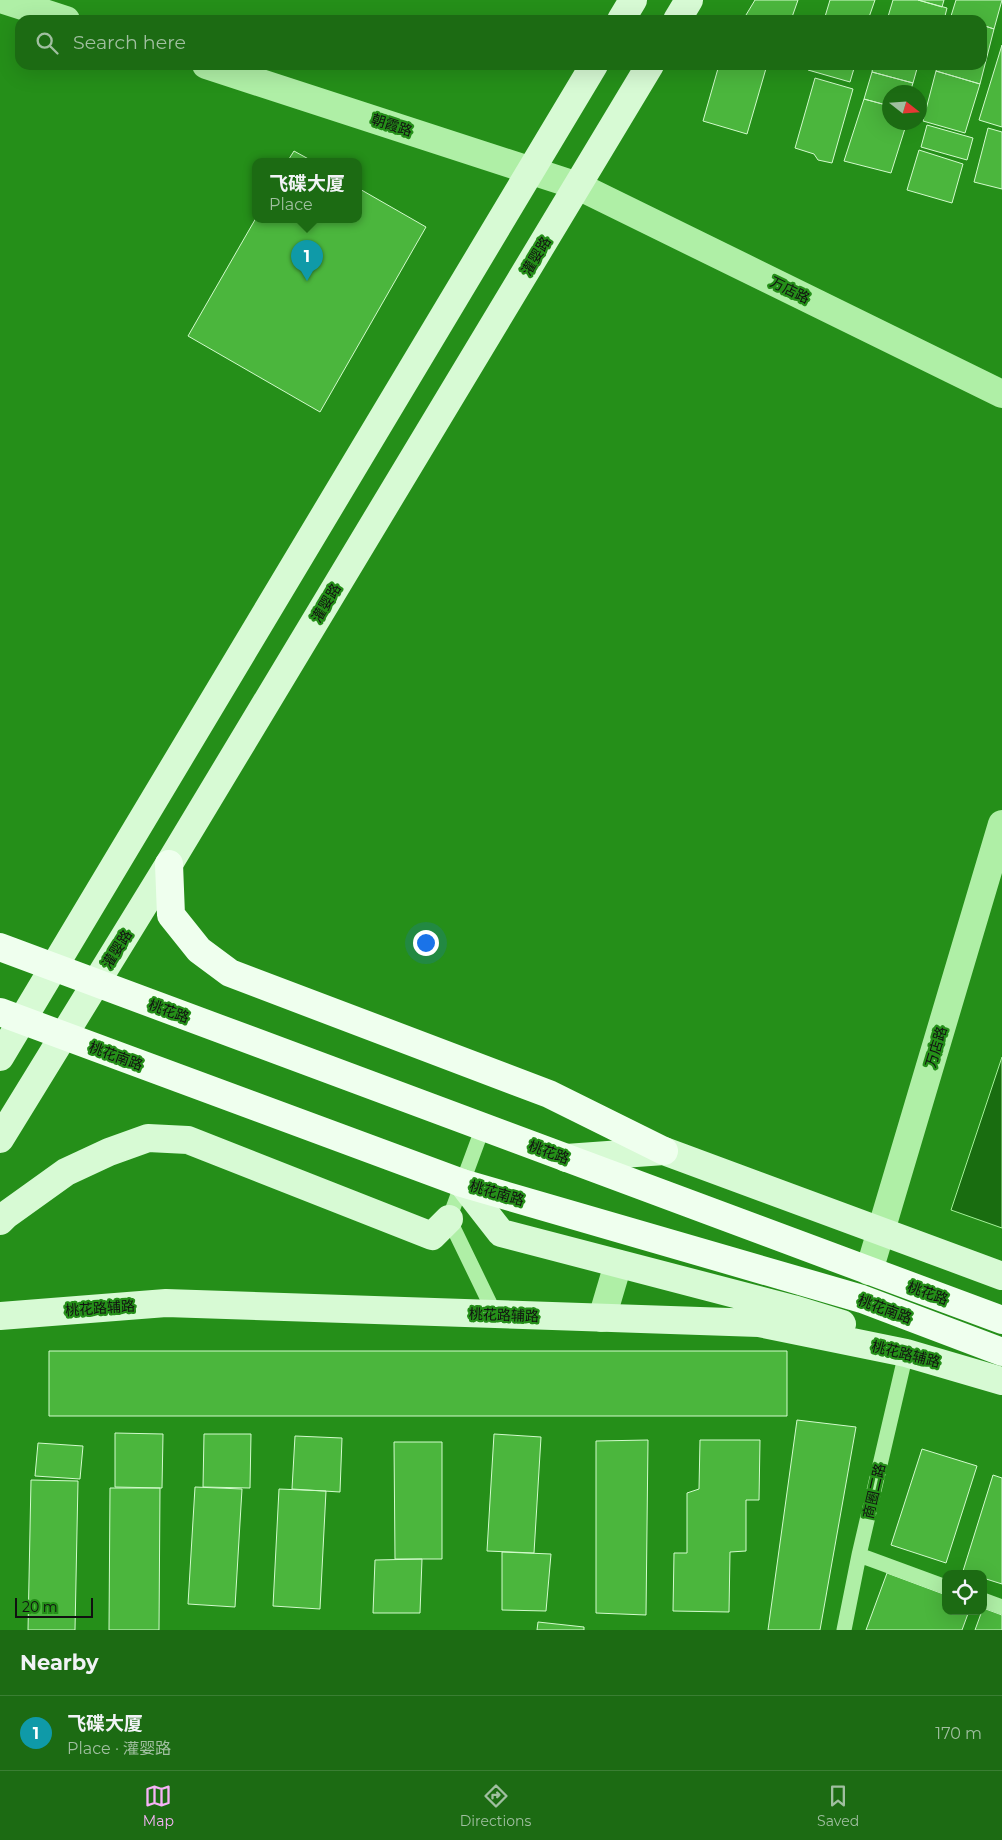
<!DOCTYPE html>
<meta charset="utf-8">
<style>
body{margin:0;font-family:Montserrat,"Noto Sans SC",sans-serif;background:#25701c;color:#f1f3f6}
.controls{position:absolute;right:15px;bottom:15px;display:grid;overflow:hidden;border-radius:10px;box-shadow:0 5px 20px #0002}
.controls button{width:45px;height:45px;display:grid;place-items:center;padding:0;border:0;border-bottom:1px solid #3a7e33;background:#1c6b13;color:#f1f3f6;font:25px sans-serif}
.compass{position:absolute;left:882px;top:85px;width:45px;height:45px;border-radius:50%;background:#1c6b13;box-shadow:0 5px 20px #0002;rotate:107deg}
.scale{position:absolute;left:15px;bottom:12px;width:78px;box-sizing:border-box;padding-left:5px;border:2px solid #111;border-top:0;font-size:14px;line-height:18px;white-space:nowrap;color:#111;-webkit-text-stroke:4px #258f19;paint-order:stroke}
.you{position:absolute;left:425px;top:942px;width:18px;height:18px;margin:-12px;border:4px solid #fff;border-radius:50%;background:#1a73e8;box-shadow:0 0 0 8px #1a73e833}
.badge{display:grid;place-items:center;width:32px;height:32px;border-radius:50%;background:#f7b3f7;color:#fff;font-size:16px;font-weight:700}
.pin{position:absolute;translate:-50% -41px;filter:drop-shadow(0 1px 2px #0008)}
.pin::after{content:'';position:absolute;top:26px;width:18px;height:15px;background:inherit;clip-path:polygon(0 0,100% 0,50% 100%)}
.popup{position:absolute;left:252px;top:158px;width:110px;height:65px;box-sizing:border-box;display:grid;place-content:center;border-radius:10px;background:#1c6b13;filter:drop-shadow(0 1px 4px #0005);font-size:16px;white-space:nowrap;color:#a0bfa0}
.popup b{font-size:19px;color:#f1f3f6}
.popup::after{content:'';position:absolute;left:50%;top:100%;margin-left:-10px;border:10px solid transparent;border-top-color:#1c6b13}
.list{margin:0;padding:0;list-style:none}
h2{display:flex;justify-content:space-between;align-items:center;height:65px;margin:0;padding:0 20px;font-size:21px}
h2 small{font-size:16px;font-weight:400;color:#a0bfa0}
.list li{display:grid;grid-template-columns:32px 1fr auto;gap:15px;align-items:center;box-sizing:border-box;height:75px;padding:0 20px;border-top:1px solid #3a7e33}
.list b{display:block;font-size:19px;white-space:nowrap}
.list p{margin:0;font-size:16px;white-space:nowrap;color:#a0bfa0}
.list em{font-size:16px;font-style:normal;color:#a0bfa0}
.icon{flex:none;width:28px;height:28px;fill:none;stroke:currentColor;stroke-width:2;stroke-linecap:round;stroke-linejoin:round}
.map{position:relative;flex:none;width:1002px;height:1630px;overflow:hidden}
.search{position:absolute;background:#1c6b13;box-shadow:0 5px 20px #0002;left:15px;right:15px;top:15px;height:55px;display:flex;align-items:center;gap:12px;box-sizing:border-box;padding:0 18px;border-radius:15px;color:#a0bfa0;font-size:19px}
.sheet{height:140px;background:#1c6b13}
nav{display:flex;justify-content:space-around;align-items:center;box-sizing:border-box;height:70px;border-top:1px solid #3a7e33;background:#1c6b13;font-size:14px;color:#a0bfa0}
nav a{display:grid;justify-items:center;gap:2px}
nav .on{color:#f7b3f7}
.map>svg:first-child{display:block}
.water{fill:#196d10;stroke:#a4f199}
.building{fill:#4bb63d;stroke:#d2fbcc}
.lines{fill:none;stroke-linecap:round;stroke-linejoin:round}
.lane{stroke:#afefa6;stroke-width:15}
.street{stroke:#afefa6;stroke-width:28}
.secondary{stroke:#d7fad4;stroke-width:28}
.primary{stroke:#efffee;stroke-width:28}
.labels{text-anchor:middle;stroke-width:4.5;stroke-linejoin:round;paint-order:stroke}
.street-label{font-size:14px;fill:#111;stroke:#258f19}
</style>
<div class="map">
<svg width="1002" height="1630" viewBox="0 0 1002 1630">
<rect width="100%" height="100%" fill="#258f19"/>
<path class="water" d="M 1002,1057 L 1002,1228 L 951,1210 Z"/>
<path class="building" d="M 755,0 L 798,0 L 791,20 L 743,20 Z
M 830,0 L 875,0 L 868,20 L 824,20 Z
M 893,0 L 918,0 L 947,8 L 944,20 L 887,20 Z
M 918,0 L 944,0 L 942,7 Z
M 956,0 L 1002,0 L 994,29 L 982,25 L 982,20 L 964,20 L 951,16 Z
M 951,16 L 964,20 L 950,20 Z
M 982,25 L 994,29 L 980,84 L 936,71 L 938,65 L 982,65 Z
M 1002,45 L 1002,127 L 979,120 Z
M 719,65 L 767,65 L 747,134 L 703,121 Z
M 810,65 L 855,65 L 850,82 L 808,70 Z
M 873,65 L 918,65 L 913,83 L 872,72 Z
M 936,71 L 980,84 L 965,133 L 923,121 Z
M 872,72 L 913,83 L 910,92 L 890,92 L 890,106 L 864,99 Z
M 815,78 L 853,89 L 832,163 L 818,160 L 814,154 L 795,148 Z
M 864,99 L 890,106 L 890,122 L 907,122 L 891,173 L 844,161 Z
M 927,125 L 973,138 L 967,160 L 921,147 Z
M 988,128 L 1002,132 L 1002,189 L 974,182 Z
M 919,150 L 963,164 L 952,203 L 907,190 Z
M 294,151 L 314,162 L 287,162 Z
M 358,188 L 426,227 L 320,412 L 188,336 L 256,218 L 256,220 L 358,220 Z
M 49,1351 L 787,1351 L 787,1416 L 49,1416 Z
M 797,1420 L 856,1427 L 820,1630 L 768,1630 Z
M 115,1433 L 163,1434 L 162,1488 L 115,1487 Z
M 204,1434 L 251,1434 L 250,1488 L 203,1487 Z
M 494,1434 L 541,1437 L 534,1553 L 487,1551 Z
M 295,1436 L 342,1438 L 340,1492 L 292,1489 Z
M 648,1440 L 646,1615 L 596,1613 L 596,1441 Z
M 700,1440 L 760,1440 L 759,1500 L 746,1500 L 746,1551 L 730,1552 L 729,1612 L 673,1611 L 674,1553 L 687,1553 L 687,1493 L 699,1489 Z
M 394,1442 L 442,1442 L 442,1559 L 395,1559 Z
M 38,1443 L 83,1446 L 80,1479 L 35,1476 Z
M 922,1449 L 977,1466 L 946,1563 L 891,1545 Z
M 993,1475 L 1002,1478 L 1002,1584 L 983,1578 L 983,1574 L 970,1574 L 963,1571 Z
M 31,1480 L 78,1481 L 75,1630 L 28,1630 Z
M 195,1487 L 242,1489 L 235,1607 L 188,1604 Z
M 110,1488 L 160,1488 L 159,1630 L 109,1630 Z
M 279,1489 L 326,1491 L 320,1609 L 273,1606 Z
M 502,1552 L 551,1554 L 546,1611 L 502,1610 Z
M 422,1559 L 420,1613 L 373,1613 L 375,1560 Z
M 887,1573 L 946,1595 L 946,1611 L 969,1611 L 962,1630 L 866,1630 Z
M 983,1608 L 1002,1615 L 1002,1630 L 975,1630 Z
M 538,1622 L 584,1627 L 584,1630 L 537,1630 Z"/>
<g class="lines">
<path class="lane" d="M 483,1127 L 449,1219 L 495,1314
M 859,1555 L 946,1587
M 983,1600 L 1002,1607
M 844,1630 L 859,1555 L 906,1353"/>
<path class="street" d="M 4,0 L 66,20
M 206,65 L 578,186 L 1002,394
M 869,1271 L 1002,824
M 602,1318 L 618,1264"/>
<path class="secondary" d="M 621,20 L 633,0
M 677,20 L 689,0
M 0,1057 L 594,65
M 0,1139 L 169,864 L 650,65
M 566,1158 L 664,1151 L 1002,1276
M 462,1183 L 501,1233 L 793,1309 L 842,1324
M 0,1221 L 6,1215 L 66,1172 L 109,1152 L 148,1138 L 188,1140 L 432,1236 L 449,1219
M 0,1316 L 166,1303 L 759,1323 L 906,1353 L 1002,1381"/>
<path class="primary" d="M 169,864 L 171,915 L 199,950 L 230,973 L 549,1094 L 664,1151
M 0,947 L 1002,1320
M 0,1012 L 462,1183 L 862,1299 L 1002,1352"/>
</g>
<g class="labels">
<g class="street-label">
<text transform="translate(392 125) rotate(18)" y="5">朝霞路</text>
<text transform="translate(536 256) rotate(-59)" y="5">灌婴路</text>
<text transform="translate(790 290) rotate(26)" y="5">万店路</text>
<text transform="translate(326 603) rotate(-59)" y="5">灌婴路</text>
<text transform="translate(117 949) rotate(-58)" y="5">灌婴路</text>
<text transform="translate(169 1011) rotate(20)" y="5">桃花路</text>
<text transform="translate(936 1047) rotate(-73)" y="5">万店路</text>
<text transform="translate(116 1056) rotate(20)" y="5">桃花南路</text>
<text transform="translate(549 1152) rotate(20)" y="5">桃花路</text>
<text transform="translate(497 1193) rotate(16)" y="5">桃花南路</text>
<text transform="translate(928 1293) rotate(20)" y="5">桃花路</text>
<text transform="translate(100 1308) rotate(-4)" y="5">桃花路辅路</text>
<text transform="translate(885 1309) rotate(20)" y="5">桃花南路</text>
<text transform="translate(504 1315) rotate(2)" y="5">桃花路辅路</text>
<text transform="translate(906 1354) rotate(14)" y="5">桃花路辅路</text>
<text transform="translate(874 1491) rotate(-77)" y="5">商圈二路</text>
</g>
</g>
</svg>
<div class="controls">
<button><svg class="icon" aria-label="locate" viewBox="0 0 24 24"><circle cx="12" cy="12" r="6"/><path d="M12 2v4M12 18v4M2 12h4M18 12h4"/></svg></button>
</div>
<svg class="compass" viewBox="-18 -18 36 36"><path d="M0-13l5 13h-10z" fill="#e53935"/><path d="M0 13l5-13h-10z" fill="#a0bfa0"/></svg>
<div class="scale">20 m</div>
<div class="you"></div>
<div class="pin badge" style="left:307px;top:281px;background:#0f9aa8">1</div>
<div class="popup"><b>飞碟大厦</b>Place</div>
<div class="search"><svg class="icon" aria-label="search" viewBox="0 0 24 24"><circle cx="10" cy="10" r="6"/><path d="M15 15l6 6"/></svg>Search here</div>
</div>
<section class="sheet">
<h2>Nearby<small></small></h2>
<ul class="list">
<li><span class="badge" style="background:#0f9aa8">1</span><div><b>飞碟大厦</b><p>Place · 灌婴路</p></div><em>170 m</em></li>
</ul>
</section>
<nav>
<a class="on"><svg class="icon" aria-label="map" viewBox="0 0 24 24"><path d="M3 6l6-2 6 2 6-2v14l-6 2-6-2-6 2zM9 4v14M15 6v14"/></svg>Map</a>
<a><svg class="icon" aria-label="directions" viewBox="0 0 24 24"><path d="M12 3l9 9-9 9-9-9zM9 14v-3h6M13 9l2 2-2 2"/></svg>Directions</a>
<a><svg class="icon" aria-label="saved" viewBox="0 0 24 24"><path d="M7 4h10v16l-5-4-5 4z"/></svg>Saved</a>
</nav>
